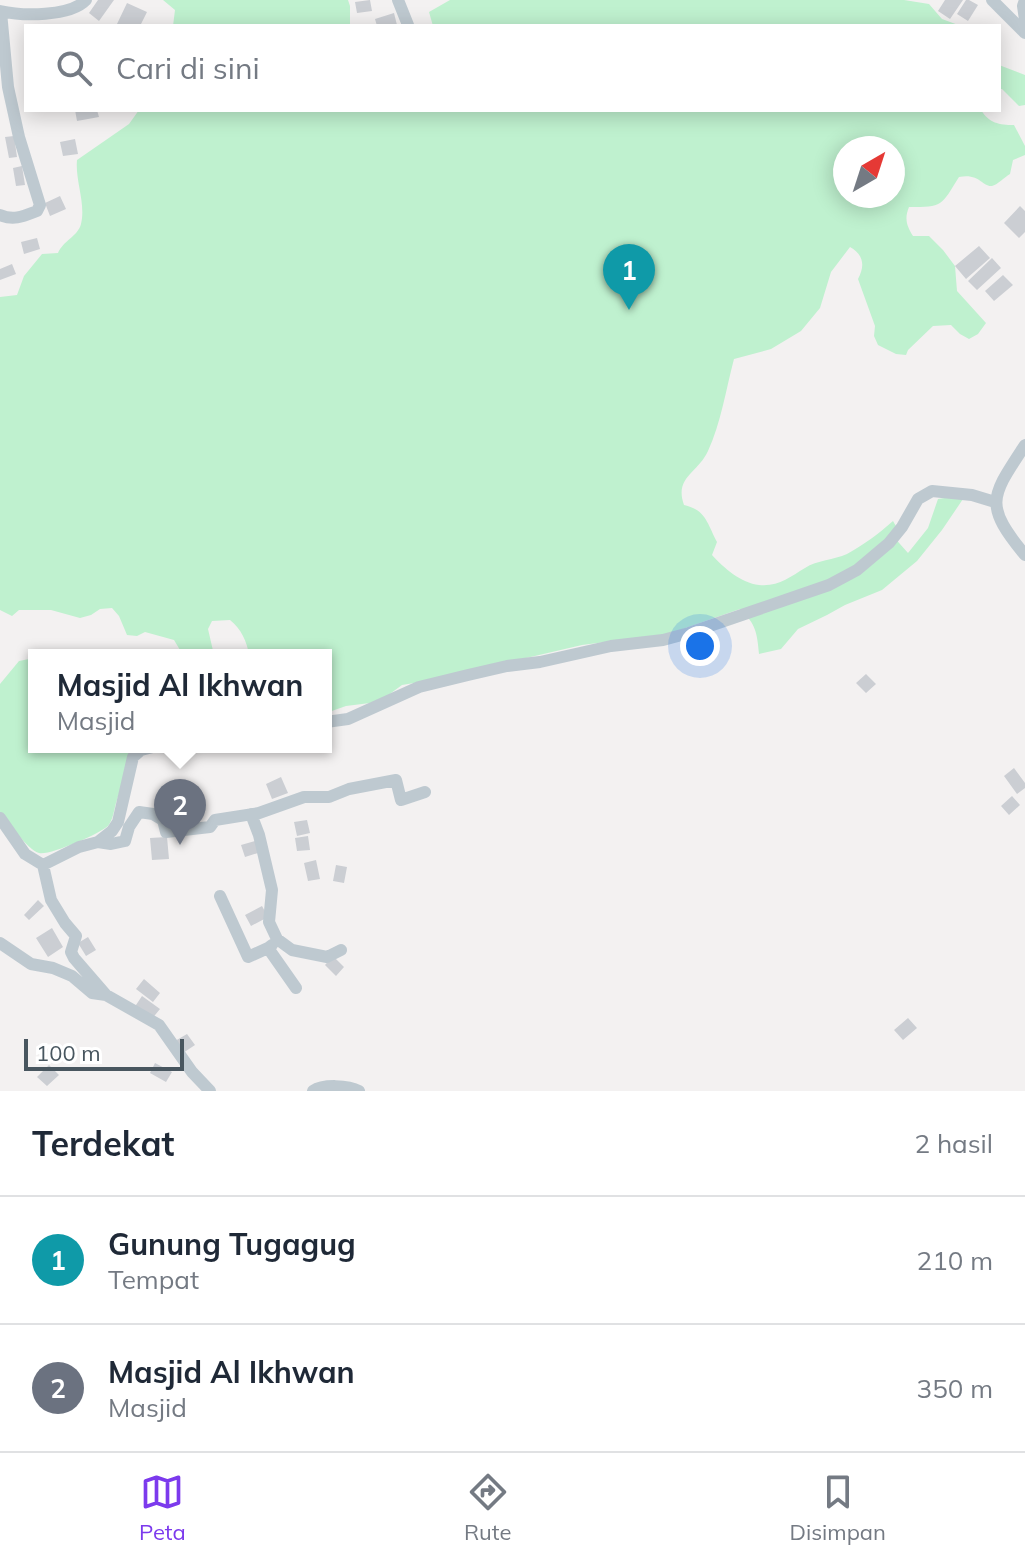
<!DOCTYPE html>
<html lang="id">
<style>
body{margin:0;font-family:Mulish,sans-serif;background:#f2f2f3;color:#1f2937}
.compass{position:absolute;left:833px;top:136px;width:72px;height:72px;border-radius:50%;background:#fff;box-shadow:0 4px 20px #0003;rotate:39deg}
.scale{position:absolute;left:24px;bottom:20px;width:160px;box-sizing:border-box;padding-left:8px;border:4px solid #48565f;border-top:0;font-size:22px;line-height:28px;white-space:nowrap;color:#48565f;-webkit-text-stroke:6px #fff;paint-order:stroke}
.you{position:absolute;left:700px;top:646px;width:28px;height:28px;margin:-20px;border:6px solid #fff;border-radius:50%;background:#1a73e8;box-shadow:0 0 0 12px #1a73e833}
.badge{display:grid;place-items:center;width:52px;height:52px;border-radius:50%;background:#7c3aed;color:#fff;font-size:26px;font-weight:700}
.pin{position:absolute;translate:-50% -66px;filter:drop-shadow(0 2px 4px #0008)}
.pin::after{content:'';position:absolute;top:42px;width:28px;height:24px;background:inherit;clip-path:polygon(0 0,100% 0,50% 100%)}
.popup{position:absolute;left:28px;top:649px;width:304px;height:104px;box-sizing:border-box;display:grid;place-content:center;border-radius:0px;background:#fff;filter:drop-shadow(0 2px 6px #0005);font-size:26px;white-space:nowrap;color:#747a83}
.popup b{font-size:30px;color:#1f2937}
.popup::after{content:'';position:absolute;left:50%;top:100%;margin-left:-16px;border:16px solid transparent;border-top-color:#fff}
.list{margin:0;padding:0;list-style:none}
h2{display:flex;justify-content:space-between;align-items:center;height:104px;margin:0;padding:0 32px;font-size:34px}
h2 small{font-size:26px;font-weight:400;color:#747a83}
.list li{display:grid;grid-template-columns:52px 1fr auto;gap:24px;align-items:center;box-sizing:border-box;height:128px;padding:0 32px;border-top:2px solid #e0e1e3}
.list b{display:block;font-size:30px;white-space:nowrap}
.list p{margin:0;font-size:26px;white-space:nowrap;color:#747a83}
.list em{font-size:26px;font-style:normal;color:#747a83}
.icon{flex:none;width:44px;height:44px;fill:none;stroke:currentColor;stroke-width:2;stroke-linecap:round;stroke-linejoin:round}
.map{position:relative;flex:none;width:1025px;height:1091px;overflow:hidden}
.search{position:absolute;background:#fff;box-shadow:0 4px 20px #0003;left:24px;right:24px;top:24px;height:88px;display:flex;align-items:center;gap:20px;box-sizing:border-box;padding:0 28px;border-radius:0px;color:#747a83;font-size:30px}
.sheet{height:360px;background:#fff}
nav{display:flex;justify-content:space-around;align-items:center;box-sizing:border-box;height:112px;border-top:2px solid #e0e1e3;background:#fff;font-size:22px;color:#747a83}
nav a{display:grid;justify-items:center;gap:4px}
nav .on{color:#7c3aed}
.map>svg:first-child{display:block}
.green{fill:#bff1cf;fill-rule:evenodd}
.building{fill:#cbced3}
.lines{fill:none;stroke-linecap:round;stroke-linejoin:round}
.minor{stroke:#bec9d0;stroke-width:12}
</style>
<div class="map">
<svg width="1025" height="1091" viewBox="0 0 1025 1091">
<rect width="100%" height="100%" fill="#f3f1f1"/>
<path class="green" d="M 163,0 L 348,0 L 350,6 L 350,26 L 173,26 L 175,10 Z
M 450,0 L 904,0 L 929,4 L 942,19 L 961,26 L 433,26 L 429,12 Z
M 999,65 L 1025,75 L 1025,105 L 1019,106 L 1002,89 L 999,89 Z
M 139,110 L 981,110 C 989,123 999,125 1014,125 L 1025,146 L 1025,155 L 1013,160 L 1010,174 C 1005,177 997,185 992,186 C 982,187 980,173 959,177 C 941,206 943,207 909,207 C 904,219 907,226 913,236 L 929,236 L 943,250 L 955,266 L 957,291 L 986,323 L 978,334 L 969,339 L 960,334 L 951,325 L 933,326 L 908,350 L 906,355 L 896,354 L 878,345 L 874,336 L 875,326 L 858,279 C 865,266 864,255 850,247 L 831,272 L 820,308 L 801,331 L 771,349 L 734,359 C 726,389 721,423 708,451 C 698,473 674,477 684,505 C 706,510 707,523 717,542 L 712,555 C 724,568 741,583 759,585 C 778,587 790,577 805,568 C 817,560 834,560 847,554 C 865,544 877,535 893,521 L 897,528 L 892,535 L 908,553 L 928,528 L 938,499 L 951,497 L 963,499 L 942,530 L 917,561 L 882,590 L 845,605 L 827,615 L 798,629 L 781,649 L 759,654 C 757,633 756,624 740,609 L 668,634 L 582,645 L 432,680 L 402,685 L 387,696 L 370,703 L 346,706 L 326,713 L 326,655 L 249,655 C 247,641 241,629 230,620 L 212,621 L 208,629 L 214,655 L 183,655 L 174,640 L 145,632 L 137,636 L 127,635 L 119,616 L 112,608 L 100,609 L 91,615 L 80,618 L 51,610 L 19,610 L 12,616 L 0,610 L 0,297 L 17,295 L 24,276 L 42,254 L 58,253 C 63,241 78,236 81,224 C 86,203 75,181 77,160 L 129,124 ZM 845,148 L 893,148 L 893,196 L 845,196 Z
M 34,658 L 34,747 L 144,747 C 134,765 122,782 116,803 C 114,810 113,820 108,826 C 99,834 49,856 39,853 C 26,849 10,822 0,812 L 0,684 L 19,661 Z"/>
<path class="building" d="M 98,0 L 114,0 L 99,21 L 89,13 Z
M 370,0 L 372,11 L 357,13 L 355,2 Z
M 945,0 L 963,0 L 950,19 L 938,11 Z
M 966,0 L 969,0 L 978,5 L 968,21 L 957,14 Z
M 127,3 L 147,12 L 140,26 L 122,26 L 117,24 Z
M 394,13 L 397,25 L 377,26 L 375,19 Z
M 75,110 L 97,110 L 99,117 L 77,121 Z
M 14,136 L 17,157 L 9,158 L 5,137 Z
M 75,139 L 78,154 L 63,156 L 60,142 Z
M 22,166 L 25,185 L 16,186 L 13,168 Z
M 60,196 L 66,209 L 50,216 L 45,203 Z
M 1020,206 L 1025,211 L 1025,232 L 1019,238 L 1004,223 Z
M 37,238 L 40,249 L 24,254 L 21,242 Z
M 979,246 L 990,258 L 966,279 L 955,266 Z
M 992,258 L 1001,268 L 977,290 L 968,281 Z
M 12,264 L 16,274 L 0,280 L 0,269 Z
M 1003,275 L 1013,285 L 994,301 L 985,291 Z
M 866,674 L 876,684 L 866,693 L 856,683 Z
M 1014,768 L 1025,783 L 1025,788 L 1017,794 L 1004,776 Z
M 281,777 L 288,793 L 272,799 L 266,784 Z
M 1012,796 L 1020,805 L 1009,815 L 1001,806 Z
M 307,820 L 310,833 L 297,836 L 294,822 Z
M 308,836 L 310,850 L 297,851 L 295,838 Z
M 167,837 L 169,859 L 152,860 L 150,838 Z
M 255,841 L 258,853 L 245,857 L 241,845 Z
M 316,860 L 320,879 L 308,881 L 304,863 Z
M 336,865 L 347,867 L 344,883 L 333,881 Z
M 38,900 L 44,906 L 29,920 L 24,915 Z
M 262,906 L 268,917 L 251,926 L 245,915 Z
M 52,928 L 63,947 L 48,957 L 36,938 Z
M 88,937 L 96,950 L 86,956 L 78,943 Z
M 333,956 L 344,967 L 336,976 L 325,965 Z
M 144,979 L 160,993 L 153,1002 L 136,989 Z
M 142,996 L 160,1009 L 151,1020 L 134,1008 Z
M 908,1018 L 917,1028 L 903,1040 L 894,1030 Z
M 187,1034 L 195,1045 L 183,1053 L 175,1041 Z
M 155,1063 L 172,1072 L 166,1082 L 150,1073 Z
M 49,1065 L 59,1075 L 47,1086 L 37,1077 Z"/>
<g class="lines">
<path class="minor" d="M 398,0 L 408,25
M 992,0 L 1025,33
M 1025,0 L 1023,6 L 1025,20
M 0,11 C 22,16 70,17 86,0
M 0,215 C 14,221 24,216 37,211 L 40,205 L 19,137 L 8,87 L 1,12
M 1025,445 C 991,497 983,504 1025,555
M 326,722 L 348,719 L 419,687 L 468,675 L 507,666 L 540,662 L 611,646 L 663,640 L 689,633 L 829,585 L 857,570 L 889,543 L 902,527 L 918,499 L 932,491 L 972,495 L 995,502
M 251,814 L 259,835 L 272,890 L 269,922 L 277,939 L 292,950 L 327,957 L 341,950
M 0,818 L 25,854 L 43,865 L 79,847 L 98,842 L 112,831 L 118,822 L 133,757 L 141,750 L 153,747
M 98,842 L 111,844 L 125,841 L 129,827 L 139,812 L 153,814 L 163,820 L 166,832 L 210,827 L 215,820 L 259,813 L 304,797 L 329,797 L 349,789 L 396,780 L 401,800 L 425,792
M 43,865 L 51,900 L 65,923 L 76,936 L 71,952 L 74,958 L 106,995 L 159,1025 L 192,1072 L 210,1091
M 220,896 L 248,957 L 268,948
M 0,943 L 31,964 L 53,968 L 72,976 L 92,993 L 106,995
M 272,945 L 268,948 L 296,988
M 313,1091 C 323,1084 348,1085 359,1091"/>
</g>
</svg>
<svg class="compass" viewBox="-18 -18 36 36"><path d="M0-13l5 13h-10z" fill="#e53935"/><path d="M0 13l5-13h-10z" fill="#747a83"/></svg>
<div class="scale">100 m</div>
<div class="you"></div>
<div class="pin badge" style="left:629px;top:310px;background:#0f9aa8">1</div>
<div class="pin badge" style="left:180px;top:845px;background:#6b7280">2</div>
<div class="popup"><b>Masjid Al Ikhwan</b>Masjid</div>
<div class="search"><svg class="icon" aria-label="search" viewBox="0 0 24 24"><circle cx="10" cy="10" r="6"/><path d="M15 15l6 6"/></svg>Cari di sini</div>
</div>
<section class="sheet">
<h2>Terdekat<small>2 hasil</small></h2>
<ul class="list">
<li><span class="badge" style="background:#0f9aa8">1</span><div><b>Gunung Tugagug</b><p>Tempat</p></div><em>210 m</em></li>
<li><span class="badge" style="background:#6b7280">2</span><div><b>Masjid Al Ikhwan</b><p>Masjid</p></div><em>350 m</em></li>
</ul>
</section>
<nav>
<a class="on"><svg class="icon" aria-label="map" viewBox="0 0 24 24"><path d="M3 6l6-2 6 2 6-2v14l-6 2-6-2-6 2zM9 4v14M15 6v14"/></svg>Peta</a>
<a><svg class="icon" aria-label="directions" viewBox="0 0 24 24"><path d="M12 3l9 9-9 9-9-9zM9 14v-3h6M13 9l2 2-2 2"/></svg>Rute</a>
<a><svg class="icon" aria-label="saved" viewBox="0 0 24 24"><path d="M7 4h10v16l-5-4-5 4z"/></svg>Disimpan</a>
</nav>
